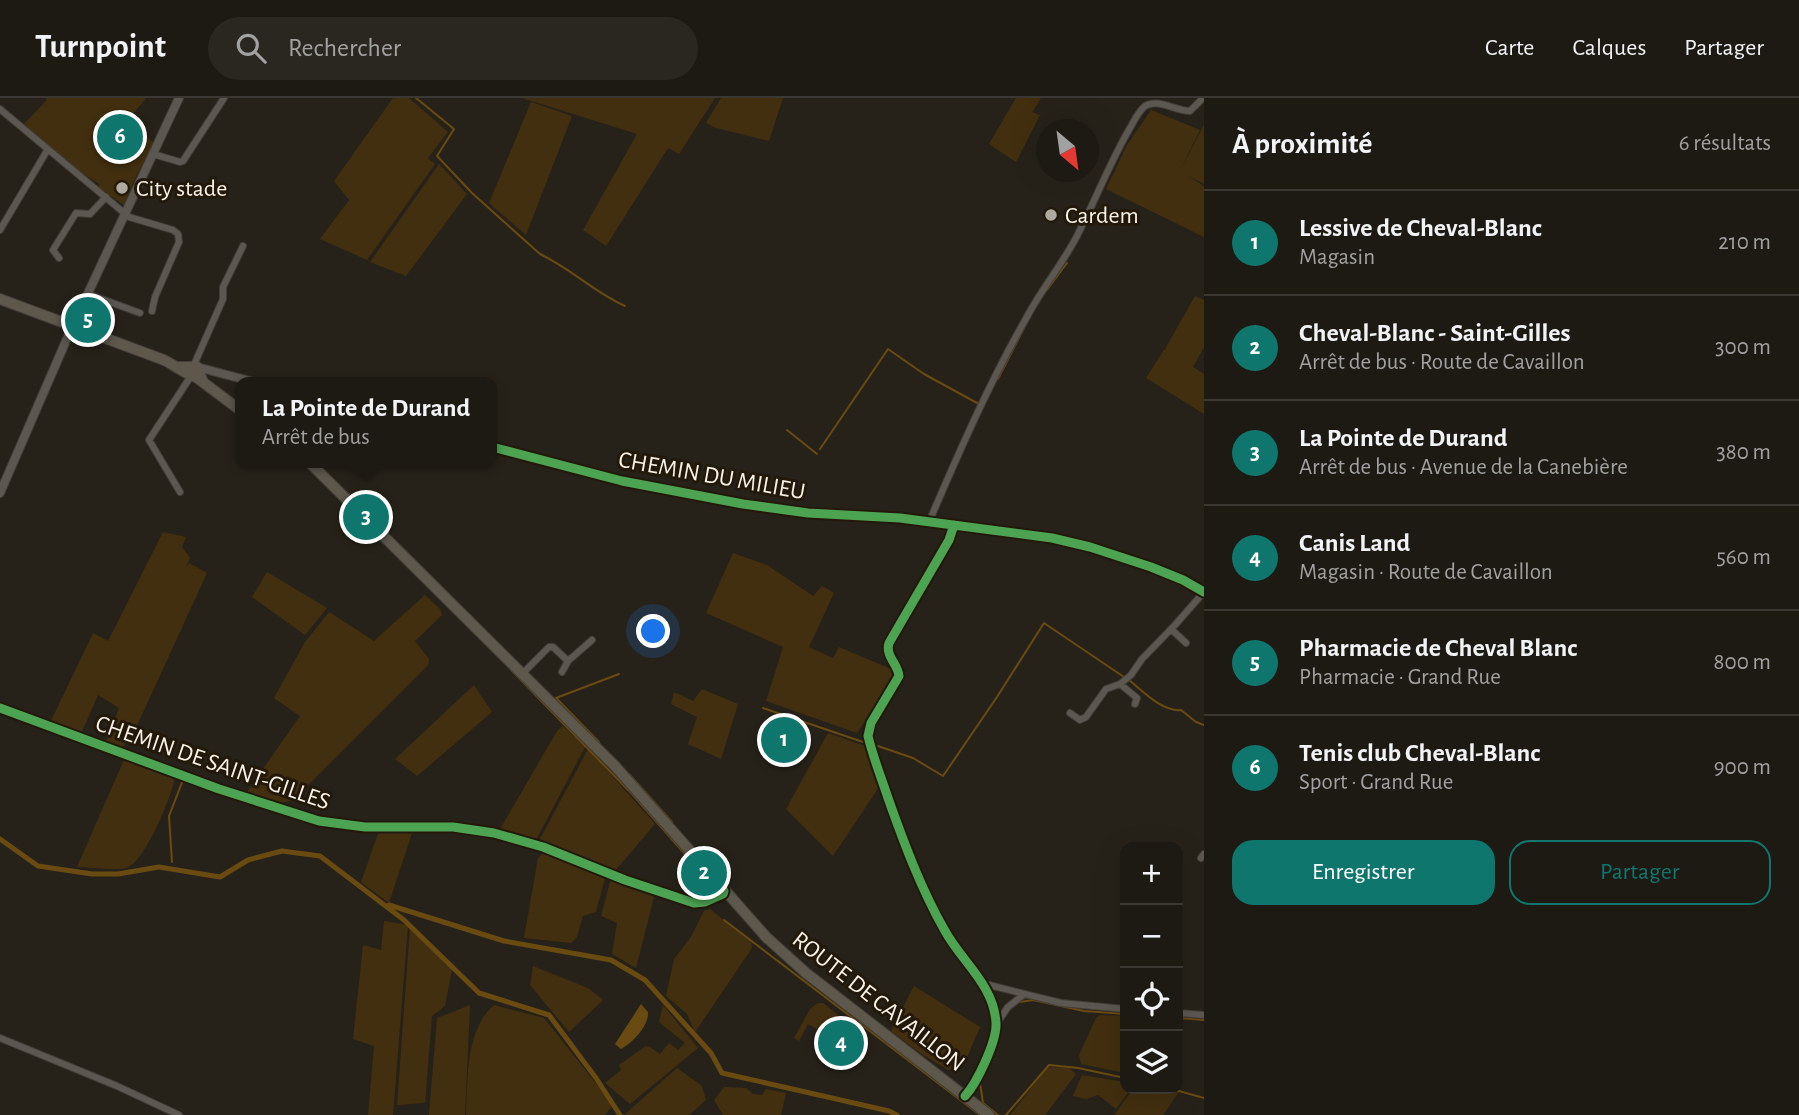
<!DOCTYPE html>
<html lang="fr">
<meta charset="utf-8">
<style>
body{margin:0;font-family:"Alegreya Sans",sans-serif;background:#2a2721;color:#f1f3f6}
.controls{position:absolute;right:21px;bottom:21px;display:grid;overflow:hidden;border-radius:14px;box-shadow:0 7px 28px #0002}
.controls button{width:63px;height:63px;display:grid;place-items:center;padding:0;border:0;border-bottom:2px solid #3b3833;background:#1d1a13;color:#f1f3f6;font:35px sans-serif}
.compass{position:absolute;left:1036px;top:21px;width:63px;height:63px;border-radius:50%;background:#1d1a13;box-shadow:0 7px 28px #0002;rotate:151deg}
.you{position:absolute;left:654px;top:534px;width:24px;height:24px;margin:-18px;border:5px solid #fff;border-radius:50%;background:#1a73e8;box-shadow:0 0 0 10px #1a73e833}
.badge{display:grid;place-items:center;width:46px;height:46px;border-radius:50%;background:#0f766e;color:#fff;font-size:23px;font-weight:700}
.pin{position:absolute;translate:-50% -50%;border:4px solid #fff;box-shadow:0 2px 7px #0006}
.popup{position:absolute;left:235px;top:279px;width:262px;height:91px;box-sizing:border-box;display:grid;place-content:center;border-radius:14px;background:#1d1a13;filter:drop-shadow(0 2px 5px #0005);font-size:23px;white-space:nowrap;color:#a0a1a0}
.popup b{font-size:26px;color:#f1f3f6}
.popup::after{content:'';position:absolute;left:50%;top:100%;margin-left:-14px;border:14px solid transparent;border-top-color:#1d1a13}
.list{margin:0;padding:0;list-style:none}
h2{display:flex;justify-content:space-between;align-items:center;height:91px;margin:0;padding:0 28px;font-size:30px}
h2 small{font-size:23px;font-weight:400;color:#a0a1a0}
.list li{display:grid;grid-template-columns:46px 1fr auto;gap:21px;align-items:center;box-sizing:border-box;height:105px;padding:0 28px;border-top:2px solid #3b3833}
.list b{display:block;font-size:26px;white-space:nowrap}
.list p{margin:0;font-size:23px;white-space:nowrap;color:#a0a1a0}
.list em{font-size:23px;font-style:normal;color:#a0a1a0}
.actions{display:flex;gap:14px;padding:21px 28px}
.actions a{flex:1;padding:16px 0;border:2px solid #0f766e;border-radius:21px;text-align:center;font-size:24px;color:#0f766e}
.actions .main{background:#0f766e;color:#fff}
.icon{flex:none;width:38px;height:38px;fill:none;stroke:currentColor;stroke-width:2;stroke-linecap:round;stroke-linejoin:round}
.map{position:relative;flex:none;width:1204px;height:1017px;overflow:hidden}
header{display:flex;align-items:center;gap:42px;box-sizing:border-box;height:98px;padding:0 35px;background:#1d1a13;border-bottom:2px solid #3b3833}
header strong{font-size:33px}
nav{display:flex;gap:38px;margin-inline-start:auto;font-size:24px}
.search{width:490px;height:63px;background:#2a2721;display:flex;align-items:center;gap:18px;box-sizing:border-box;padding:0 24px;border-radius:38px;color:#a0a1a0;font-size:26px}
main{display:flex}
aside{flex:1;background:#1d1a13}
.map>svg:first-child{display:block}
.green{fill:#422f0f}
.water{fill:#694a11}
.lines{fill:none;stroke-linecap:round;stroke-linejoin:round}
.stream{stroke:#694a11;stroke-width:2}
.canal{stroke:#694a11;stroke-width:5}
.minor-casing{stroke:#413d37;stroke-width:8}
.tertiary-casing{stroke:#413d37;stroke-width:10}
.primary-casing{stroke:#413d37;stroke-width:12}
.minor{stroke:#5c5751;stroke-width:6}
.tertiary{stroke:#5c5751;stroke-width:8}
.primary{stroke:#5d574c;stroke-width:10}
.cycleway-casing{stroke:#23190a;stroke-width:13}
.cycleway{stroke:#4ca352;stroke-width:9}
.poi-dot{fill:#b0a9a0;stroke:#23190a;stroke-width:2.5}
.labels{text-anchor:middle;stroke-width:6;stroke-linejoin:round;paint-order:stroke}
.poi-label{font-size:24px;fill:#f9f2e8;stroke:#23190a;text-anchor:start}
.street-label{font-size:24px;fill:#f9f2e8;stroke:#23190a}
</style>
<header>
<strong>Turnpoint</strong>
<div class="search"><svg class="icon" aria-label="search" viewBox="0 0 24 24"><circle cx="10" cy="10" r="6"/><path d="M15 15l6 6"/></svg>Rechercher</div>
<nav><a>Carte</a><a>Calques</a><a>Partager</a></nav>
</header>
<main>
<div class="map">
<svg width="1204" height="1017" viewBox="0 0 1204 1017">
<rect width="100%" height="100%" fill="#272219"/>
<path class="green" d="M 46,0 L 146,0 L 128,22 L 155,46 L 137,76 L 124,107 L 99,90 L 99,86 L 77,72 L 24,26 L 47,2 Z
M 393,0 L 409,0 L 448,34 L 428,60 L 435,66 L 367,162 L 320,141 L 349,102 L 334,83 Z
M 522,0 L 715,0 L 679,56 L 668,50 L 606,148 L 583,132 L 637,36 Z
M 721,0 L 783,0 L 769,43 L 716,30 L 706,25 Z
M 1016,0 L 1041,0 L 1032,14 L 1040,17 L 1016,64 L 989,46 Z
M 531,4 L 572,18 L 526,137 L 489,105 Z
M 1151,12 L 1200,32 L 1180,73 L 1204,27 L 1204,86 L 1188,78 L 1204,88 L 1204,139 L 1106,91 L 1127,47 Z
M 439,66 L 467,96 L 406,178 L 370,164 Z
M 1195,198 L 1204,202 L 1204,249 L 1193,269 L 1204,276 L 1204,316 L 1146,280 L 1164,252 L 1166,252 L 1165,251 Z
M 163,434 L 186,439 L 182,449 L 190,460 L 186,469 L 189,465 L 207,475 L 130,643 L 121,650 L 105,645 L 119,610 L 98,597 L 81,636 L 50,625 L 93,535 L 108,543 Z
M 733,455 L 767,467 L 813,498 L 822,488 L 834,495 L 809,549 L 833,560 L 839,549 L 891,571 L 893,580 L 857,635 L 766,603 L 783,549 L 706,515 Z
M 267,474 L 327,510 L 305,537 L 252,499 Z
M 425,497 L 440,511 L 442,517 L 415,543 L 429,561 L 428,567 L 293,702 L 282,705 L 247,694 L 300,618 L 274,600 L 305,544 L 329,514 L 374,543 Z
M 474,587 L 492,614 L 417,678 L 395,661 Z
M 702,591 L 738,606 L 721,661 L 688,646 L 697,619 L 671,606 L 674,594 L 693,603 Z
M 563,628 L 585,649 L 535,744 L 499,733 L 557,633 Z
M 828,635 L 865,648 L 879,689 L 833,758 L 786,711 Z
M 588,651 L 655,726 L 614,774 L 538,745 Z
M 129,660 L 155,669 L 175,680 C 171,699 145,765 126,770 C 118,773 87,769 77,769 L 123,664 Z
M 413,732 L 389,805 L 361,784 L 379,733 Z
M 546,753 L 606,776 L 596,814 L 583,818 L 577,839 L 571,845 L 524,840 L 538,760 Z
M 614,780 L 655,795 L 636,870 L 612,856 L 617,825 L 601,818 L 610,784 Z
M 710,811 L 751,844 L 752,850 L 695,934 L 687,916 L 666,898 L 674,861 L 691,839 L 704,813 Z
M 384,823 L 408,827 L 393,1017 L 368,1017 L 374,948 L 353,941 L 363,847 L 381,852 Z
M 410,830 L 452,871 L 445,908 L 432,918 L 425,1005 L 397,1007 Z
M 533,868 L 588,890 L 603,902 L 569,934 L 530,887 Z
M 914,888 L 980,929 L 963,969 L 948,972 L 920,955 L 891,933 Z
M 818,905 L 823,905 L 837,916 L 830,939 L 808,926 L 799,943 L 794,940 L 810,911 Z
M 470,907 L 465,1017 L 429,1017 L 437,920 Z
M 494,907 L 544,920 L 613,1007 L 605,1017 L 466,1017 C 468,982 465,932 494,907 Z
M 663,907 L 698,950 L 630,1006 L 605,985 L 621,972 L 619,967 L 646,948 L 650,949 L 660,956 L 669,945 L 678,952 L 685,945 L 659,924 Z
M 1100,917 L 1125,918 L 1125,975 L 1081,966 L 1079,957 L 1096,920 Z
M 1048,969 L 1069,970 L 1076,976 L 1045,1017 L 1010,1017 Z
M 677,970 L 702,988 L 706,1002 L 689,1017 L 624,1017 Z
M 1082,977 L 1125,984 L 1125,991 L 1131,991 L 1116,1011 L 1098,997 L 1086,1001 L 1073,998 Z
M 724,989 L 746,990 L 753,996 L 762,997 L 766,991 L 786,995 L 781,1017 L 723,1017 L 714,1002 Z
M 1133,991 L 1159,991 L 1179,994 L 1163,1017 L 1114,1017 Z"/>
<path class="water" d="M 641,906 L 648,914 C 649,928 633,944 621,951 L 615,946 Z"/>
<g class="lines">
<path class="stream" d="M 416,0 L 454,31 L 437,58 L 472,95 L 540,156 C 570,170 594,194 625,208
M 1047,192 L 1067,165
M 998,281 L 1024,230
M 787,332 L 817,356
M 820,351 L 888,251 L 924,276 L 977,305 L 980,304
M 512,573 L 632,696 L 684,755 L 703,789
M 1129,582 C 1143,593 1162,614 1181,612 L 1196,624 L 1204,627
M 763,610 L 866,645
M 599,644 L 556,600 L 619,576
M 872,646 L 913,660 L 943,678 L 997,599 L 1044,525 L 1124,579
M 629,676 L 672,724
M 172,764 L 169,718 L 183,682
M 724,822 L 980,1017
M 1020,904 L 1033,902 L 1084,913 L 1125,916
M 1178,920 L 1204,922
M 980,985 L 983,1005 L 998,1017
M 1172,991 L 1204,1000
M 1006,1017 L 1049,967 L 1078,970 L 1125,980"/>
<path class="canal" d="M 0,741 L 38,768 L 92,776 L 118,776 L 159,769 L 220,779 L 248,762 L 282,753 L 320,758 L 404,822 L 479,895 L 549,917 L 596,980 L 620,1017
M 389,807 L 504,843 L 611,862 L 645,882 L 711,955 L 722,975 L 889,1013 L 897,1017"/>
<g class="minor-casing">
<path id="minor" d="M 0,11 L 129,119 L 173,132 L 178,136 L 179,144 L 155,199 L 152,213
M 153,56 L 180,64 L 183,63 L 224,0
M 0,132 L 48,51
M 59,160 L 53,152 L 76,115 L 90,116 L 106,99
M 88,196 L 140,215
M 193,269 L 223,201 L 223,189 L 243,148
M 180,394 L 149,342 L 191,278
M 929,424 C 959,354 990,283 1028,217 C 1043,189 1064,164 1078,136 C 1096,101 1110,64 1130,30 C 1134,23 1138,14 1145,8 C 1158,0 1175,13 1190,13 L 1203,0
M 954,427 L 949,442 L 889,545 C 885,558 898,566 899,578 L 871,625 L 868,638 C 873,659 881,679 888,700 C 904,745 921,791 945,833 C 962,864 994,887 996,925 C 997,943 977,985 965,998
M 1171,531 L 1186,545
M 562,574 L 568,563
M 522,576 L 549,549 L 553,549 L 568,563 L 592,542
M 1120,586 L 1137,600 L 1135,606
M 0,610 L 219,691 L 319,723 L 365,729 L 453,729 L 494,735 L 543,749 L 625,782 L 694,805 L 705,804 L 723,796 L 722,790
M 1070,615 L 1080,622 L 1086,619 L 1106,591 L 1120,586 L 1131,577 L 1142,561 L 1175,527 L 1204,494
M 1201,760 L 1204,756
M 701,802 L 715,788 L 721,791
M 985,886 L 1061,905 L 1125,911
M 1178,915 L 1204,917
M 997,925 L 1008,909 L 1022,898
M 0,940 L 117,988 L 179,1017"/>
</g>
<g class="tertiary-casing">
<path id="tertiary" d="M 197,269 L 254,284
M 492,349 L 622,383 L 743,406 L 808,415 L 900,420 L 1052,440 L 1090,449 L 1151,469 L 1183,482 L 1204,494
M 0,395 L 69,236 L 179,0"/>
</g>
<g class="primary-casing">
<path id="primary" d="M 0,201 L 164,262 C 172,266 189,278 196,279 L 240,312
M 179,269 L 197,269 L 203,284
M 310,365 L 615,668 L 768,841
M 765,838 L 806,875 L 989,1017"/>
</g>
<use href="#minor" class="minor"/>
<use href="#tertiary" class="tertiary"/>
<use href="#primary" class="primary"/>
<g class="cycleway-casing">
<path id="cycleway" d="M 492,349 L 622,383 L 743,406 L 808,415 L 900,420 L 1052,440 L 1090,449 L 1151,469 L 1183,482 L 1204,494
M 954,427 L 949,442 L 889,545 C 885,558 898,566 899,578 L 871,625 L 868,638 C 873,659 881,679 888,700 C 904,745 921,791 945,833 C 962,864 994,887 996,925 C 997,943 977,985 965,998
M 0,610 L 219,691 L 319,723 L 365,729 L 453,729 L 494,735 L 543,749 L 625,782 L 694,805 L 705,804 L 723,796 L 724,793 L 720,786"/>
</g>
<use href="#cycleway" class="cycleway"/>
</g>
<g class="poi-dot">
<circle cx="122" cy="90" r="7"/>
<circle cx="1051" cy="117" r="7"/>
</g>
<g class="labels">
<g class="poi-label">
<text x="136" y="98">City stade</text>
<text x="1065" y="125">Cardem</text>
</g>
<g class="street-label">
<text transform="translate(712 377) rotate(10)" y="8">CHEMIN DU MILIEU</text>
<text transform="translate(213 664) rotate(19)" y="8">CHEMIN DE SAINT-GILLES</text>
<text transform="translate(879 903) rotate(38)" y="8">ROUTE DE CAVAILLON</text>
</g>
</g>
</svg>
<div class="controls">
<button>+</button>
<button>−</button>
<button><svg class="icon" aria-label="locate" viewBox="0 0 24 24"><circle cx="12" cy="12" r="6"/><path d="M12 2v4M12 18v4M2 12h4M18 12h4"/></svg></button>
<button><svg class="icon" aria-label="layers" viewBox="0 0 24 24"><path d="M12 4l9 5-9 5-9-5zM3 14l9 5 9-5"/></svg></button>
</div>
<svg class="compass" viewBox="-18 -18 36 36"><path d="M0-13l5 13h-10z" fill="#e53935"/><path d="M0 13l5-13h-10z" fill="#a0a1a0"/></svg>
<div class="you"></div>
<div class="pin badge" style="left:784px;top:642px">1</div>
<div class="pin badge" style="left:704px;top:775px">2</div>
<div class="pin badge" style="left:366px;top:419px">3</div>
<div class="popup"><b>La Pointe de Durand</b>Arrêt de bus</div>
<div class="pin badge" style="left:841px;top:945px">4</div>
<div class="pin badge" style="left:88px;top:222px">5</div>
<div class="pin badge" style="left:120px;top:39px">6</div>
</div>
<aside>
<h2>À proximité<small>6 résultats</small></h2>
<ul class="list">
<li><span class="badge">1</span><div><b>Lessive de Cheval-Blanc</b><p>Magasin</p></div><em>210 m</em></li>
<li><span class="badge">2</span><div><b>Cheval-Blanc - Saint-Gilles</b><p>Arrêt de bus · Route de Cavaillon</p></div><em>300 m</em></li>
<li><span class="badge">3</span><div><b>La Pointe de Durand</b><p>Arrêt de bus · Avenue de la Canebière</p></div><em>380 m</em></li>
<li><span class="badge">4</span><div><b>Canis Land</b><p>Magasin · Route de Cavaillon</p></div><em>560 m</em></li>
<li><span class="badge">5</span><div><b>Pharmacie de Cheval Blanc</b><p>Pharmacie · Grand Rue</p></div><em>800 m</em></li>
<li><span class="badge">6</span><div><b>Tenis club Cheval-Blanc</b><p>Sport · Grand Rue</p></div><em>900 m</em></li>
</ul>
<div class="actions"><a class="main">Enregistrer</a><a>Partager</a></div>
</aside>
</main>
